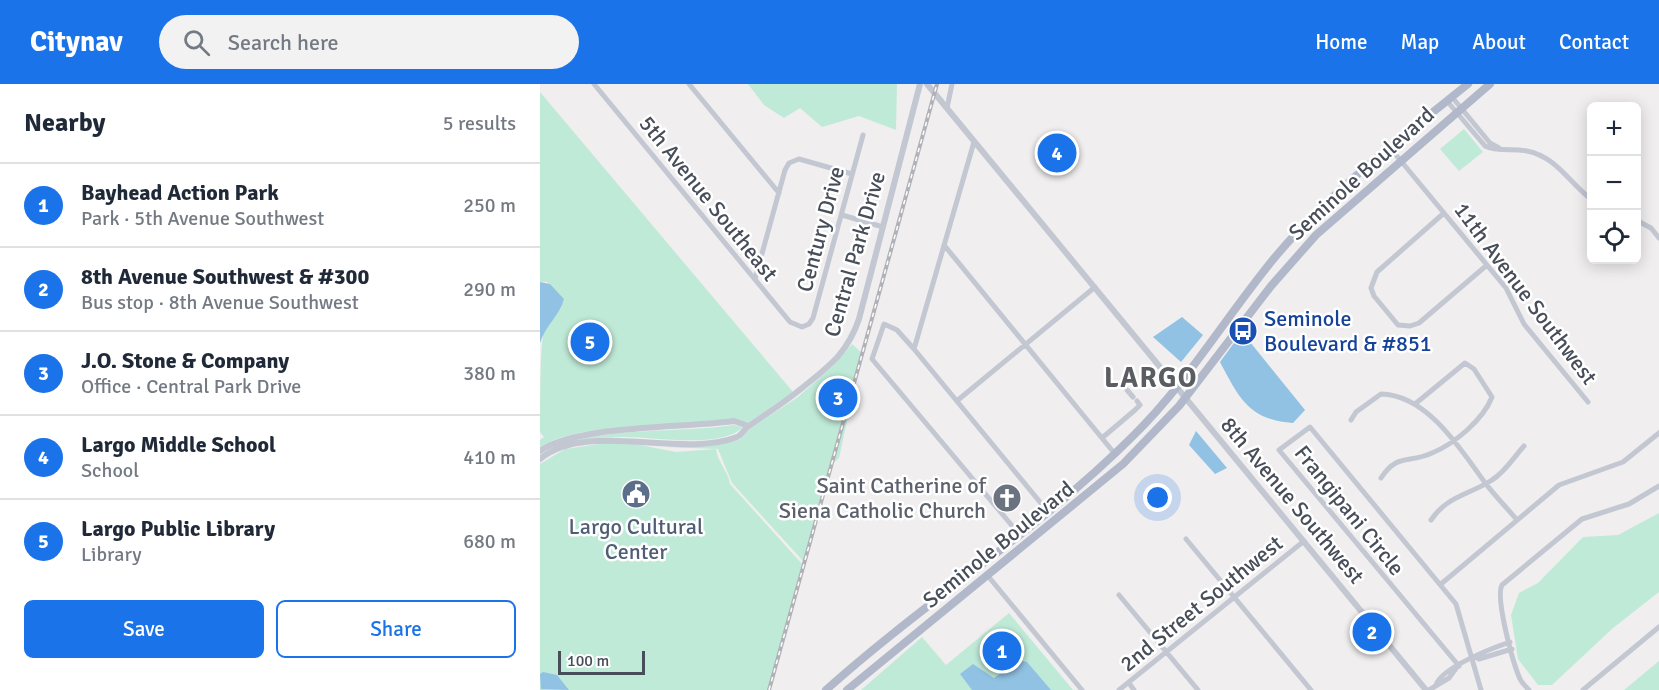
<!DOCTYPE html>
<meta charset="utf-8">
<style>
body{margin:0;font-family:Signika,sans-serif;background:#f2f2f3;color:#1f2937}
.controls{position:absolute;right:18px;top:18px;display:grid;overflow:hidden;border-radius:9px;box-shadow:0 3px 15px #0003}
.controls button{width:54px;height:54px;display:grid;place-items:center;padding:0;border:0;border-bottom:2px solid #e0e1e3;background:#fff;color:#1f2937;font:30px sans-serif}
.scale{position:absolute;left:18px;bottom:15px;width:87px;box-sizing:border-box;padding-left:6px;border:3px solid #484e59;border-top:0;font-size:16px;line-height:21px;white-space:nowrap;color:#484e59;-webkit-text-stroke:4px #fff;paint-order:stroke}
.you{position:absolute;left:618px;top:414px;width:21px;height:21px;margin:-15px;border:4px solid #fff;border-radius:50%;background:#1a73e8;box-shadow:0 0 0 9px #1a73e833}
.badge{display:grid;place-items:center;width:39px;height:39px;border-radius:50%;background:#1a73e8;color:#fff;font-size:20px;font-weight:700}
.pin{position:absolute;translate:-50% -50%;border:3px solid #fff;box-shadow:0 2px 6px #0006}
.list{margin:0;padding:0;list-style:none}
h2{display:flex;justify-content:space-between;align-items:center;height:78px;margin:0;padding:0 24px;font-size:26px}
h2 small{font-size:20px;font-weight:400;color:#747a83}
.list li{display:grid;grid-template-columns:39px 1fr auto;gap:18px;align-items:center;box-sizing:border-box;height:84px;padding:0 24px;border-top:2px solid #e0e1e3}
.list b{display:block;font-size:22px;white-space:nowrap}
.list p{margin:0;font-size:20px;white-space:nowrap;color:#747a83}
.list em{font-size:20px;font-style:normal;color:#747a83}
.actions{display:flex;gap:12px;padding:18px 24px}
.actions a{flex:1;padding:14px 0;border:2px solid #1a73e8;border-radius:9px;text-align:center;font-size:21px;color:#1a73e8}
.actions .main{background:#1a73e8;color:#fff}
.icon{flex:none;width:33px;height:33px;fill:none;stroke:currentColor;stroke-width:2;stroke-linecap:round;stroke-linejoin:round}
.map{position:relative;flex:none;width:1119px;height:606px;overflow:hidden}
header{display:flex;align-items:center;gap:36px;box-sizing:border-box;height:84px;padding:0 30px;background:#1a73e8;color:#fff}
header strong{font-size:28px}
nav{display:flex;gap:33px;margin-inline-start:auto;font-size:21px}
.search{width:420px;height:54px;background:#f2f2f3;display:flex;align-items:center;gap:15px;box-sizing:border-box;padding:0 21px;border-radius:33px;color:#747a83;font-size:22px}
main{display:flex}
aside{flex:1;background:#fff}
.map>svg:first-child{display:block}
.green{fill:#c0ead8}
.water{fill:#91c2e3}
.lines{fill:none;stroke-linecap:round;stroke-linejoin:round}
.minor{stroke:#c2c7d2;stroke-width:5}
.tertiary{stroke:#c2c7d2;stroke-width:6}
.primary{stroke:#b0b8ca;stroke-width:8}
.rail-casing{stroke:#b1b2b7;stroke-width:4}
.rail{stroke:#fff;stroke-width:1.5;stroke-dasharray:4.5;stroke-linecap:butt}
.labels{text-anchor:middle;stroke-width:5;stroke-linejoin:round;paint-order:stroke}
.street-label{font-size:22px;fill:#484e59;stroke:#fff}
.transit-label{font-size:22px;fill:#164399;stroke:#fff;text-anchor:start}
.worship-label{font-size:22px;fill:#5b616d;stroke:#fff;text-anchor:end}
.service-label{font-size:22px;fill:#4e5e75;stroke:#fff}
.district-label{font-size:28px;font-weight:bold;letter-spacing:1.5px;fill:#5b5d62;stroke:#fff}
</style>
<header>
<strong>Citynav</strong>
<div class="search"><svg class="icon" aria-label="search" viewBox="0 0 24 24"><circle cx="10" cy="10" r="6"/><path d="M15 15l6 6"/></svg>Search here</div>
<nav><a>Home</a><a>Map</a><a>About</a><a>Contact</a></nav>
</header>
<main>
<aside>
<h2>Nearby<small>5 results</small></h2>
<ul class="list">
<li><span class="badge">1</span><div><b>Bayhead Action Park</b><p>Park · 5th Avenue Southwest</p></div><em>250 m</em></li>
<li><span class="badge">2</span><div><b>8th Avenue Southwest &amp; #300</b><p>Bus stop · 8th Avenue Southwest</p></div><em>290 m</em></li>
<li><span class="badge">3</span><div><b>J.O. Stone &amp; Company</b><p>Office · Central Park Drive</p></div><em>380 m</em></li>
<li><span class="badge">4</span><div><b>Largo Middle School</b><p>School</p></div><em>410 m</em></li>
<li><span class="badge">5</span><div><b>Largo Public Library</b><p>Library</p></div><em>680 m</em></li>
</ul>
<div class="actions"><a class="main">Save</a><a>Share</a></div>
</aside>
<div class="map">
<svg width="1119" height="606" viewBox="0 0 1119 606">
<rect width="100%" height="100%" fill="#f0eeee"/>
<path class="green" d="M 208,0 L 357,0 L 356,46 L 319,32 L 282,43 L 260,24 L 244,34 L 224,21 Z
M 0,8 L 253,308 L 209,338 C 187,335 165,338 141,340 C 100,344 35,341 0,363 L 0,356 L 4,353 L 0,348 C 0,323 0,272 3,250 C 8,237 18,228 24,215 L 7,198 L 0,198 Z
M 924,45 L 943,68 L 919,87 L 900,65 Z
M 312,260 L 322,269 L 299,374 L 292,380 L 264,478 L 192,399 L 178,365 L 125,363 L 199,356 L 211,344 L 258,313 L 294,281 Z
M 194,341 L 203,343 C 181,366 110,352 82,353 C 59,353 35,356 14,363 C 64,343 139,349 194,341 Z
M 66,359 L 90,359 L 136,368 L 176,365 C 178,379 188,387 190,400 L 262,480 L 228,606 L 0,606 L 0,380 L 25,365 Z
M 1119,429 L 1119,508 L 1073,544 L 1012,601 L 998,601 L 978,575 L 971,531 L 979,509 L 998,499 L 1043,453 L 1078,451 Z
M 469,529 L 533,606 L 321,606 L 382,553 L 406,581 Z
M 1119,577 L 1119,606 L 1084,606 Z"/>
<path class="water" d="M 0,198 L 10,200 L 24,215 C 20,231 5,242 0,259 Z
M 642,233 L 663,251 L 641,278 L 613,253 Z
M 702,248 L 765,326 L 753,339 C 709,336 699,314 680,278 Z
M 656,347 L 687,384 L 675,390 L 649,361 Z
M 479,576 L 487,578 L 511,606 L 432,606 L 420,590 L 433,580 L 454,594 Z
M 3,588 L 17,591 L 29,606 L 1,605 L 0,590 Z"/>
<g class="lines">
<path class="minor" d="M 54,0 L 250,238 L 262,243 L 269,240 L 273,234 L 323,51
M 149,0 L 239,109
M 912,13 L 950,59 L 959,64
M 907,17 L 945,62 C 957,68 974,64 987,67 C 1017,73 1029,99 1052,116
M 407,24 L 412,0
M 851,65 L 966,204 L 984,240 L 1048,318
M 904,129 L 837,188 L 831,204 L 834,212 L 858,241 L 870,242 L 879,239 L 947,181
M 302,131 L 343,143
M 1096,136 L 1111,144 L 1119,154
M 404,161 L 575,370
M 215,195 L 245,86 L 249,79 L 259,75 L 312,90
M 374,265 L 434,58
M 587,306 L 593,313
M 418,316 L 555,203
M 811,336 L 816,328 L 841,310 C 888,311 921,366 946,400 C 956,413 967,424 977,436
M 562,354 L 595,326 L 600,321 L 597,317
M 841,394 C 857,369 868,380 892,369 C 914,360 943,336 952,313 L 934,285 L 925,279 L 875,320
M 891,436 C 907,412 929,411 952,396 C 965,388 974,373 984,362
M 479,450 L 332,275 L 344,240 L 357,246 L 374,265 L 509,429
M 646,455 L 771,606
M 448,492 L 542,606
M 901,500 L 1019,401 L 1083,378 L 1119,349
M 579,511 L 658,606
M 935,573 L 939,575 L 972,565
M 919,582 L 739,366 L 770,343 L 916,520 L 941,606
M 589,599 L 594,606
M 896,601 C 901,584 952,564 970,558
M 579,606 L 764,457
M 889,606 L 909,594 L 917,583
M 989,606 C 986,603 982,599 980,595 C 973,579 955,514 962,501 L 1042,435 L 1089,420 L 1119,402
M 1043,606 L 1119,543"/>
<path class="tertiary" d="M 387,0 L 886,606
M 0,367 C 36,341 146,344 194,337 L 209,342
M 0,375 C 47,336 141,375 197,353 C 202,351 205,344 210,341 C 228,329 245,318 262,304 C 289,282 307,270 319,235 L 380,0"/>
<path class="primary" d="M 286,606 C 385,517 499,446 593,352 C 648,298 687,231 736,172 C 791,107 862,53 928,0
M 307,606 L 583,380 L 639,322 L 731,202 L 776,151 L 950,0"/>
<g class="rail-casing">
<path id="rail" d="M 229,606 L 397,0"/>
</g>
<use href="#rail" class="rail"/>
</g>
<defs>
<g id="bus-disc" transform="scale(1.5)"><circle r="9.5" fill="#1a4fb4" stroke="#fff"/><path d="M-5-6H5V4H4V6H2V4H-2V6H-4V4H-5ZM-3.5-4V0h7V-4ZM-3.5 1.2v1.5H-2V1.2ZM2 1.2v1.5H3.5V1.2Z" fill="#fff"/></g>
<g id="civic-disc" transform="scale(1.5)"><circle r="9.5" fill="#5c6f8a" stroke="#fff"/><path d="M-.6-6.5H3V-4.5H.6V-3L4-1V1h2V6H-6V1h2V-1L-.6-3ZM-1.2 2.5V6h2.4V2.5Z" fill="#fff"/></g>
<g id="church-disc" transform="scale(1.5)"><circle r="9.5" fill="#6b7280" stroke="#fff"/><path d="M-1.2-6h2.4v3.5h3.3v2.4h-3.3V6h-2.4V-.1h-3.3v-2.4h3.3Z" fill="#fff"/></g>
</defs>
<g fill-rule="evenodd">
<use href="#bus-disc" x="703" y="247"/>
<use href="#civic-disc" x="96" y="410"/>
<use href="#church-disc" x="467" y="414"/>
</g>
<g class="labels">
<g class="street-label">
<text transform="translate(821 89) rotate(-42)" y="8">Seminole Boulevard</text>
<text transform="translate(169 114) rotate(51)" y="8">5th Avenue Southeast</text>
<text transform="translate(280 145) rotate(-75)" y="8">Century Drive</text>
<text transform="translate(314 170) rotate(-74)" y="8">Central Park Drive</text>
<text transform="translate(986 209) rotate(53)" y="8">11th Avenue Southwest</text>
<text transform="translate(753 416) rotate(50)" y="8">8th Avenue Southwest</text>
<text transform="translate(810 426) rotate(51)" y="8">Frangipani Circle</text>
<text transform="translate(458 460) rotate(-39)" y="8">Seminole Boulevard</text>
<text transform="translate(661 519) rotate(-39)" y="8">2nd Street Southwest</text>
</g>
<g class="transit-label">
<text x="724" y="242">Seminole<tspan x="724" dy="25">Boulevard &amp; #851</tspan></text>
</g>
<g class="worship-label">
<text x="446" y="409">Saint Catherine of<tspan x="446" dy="25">Siena Catholic Church</tspan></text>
</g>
<g class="service-label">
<text x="96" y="450">Largo Cultural<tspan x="96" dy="25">Center</tspan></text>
</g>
<g class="district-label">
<text x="611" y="303">LARGO</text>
</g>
</g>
</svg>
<div class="controls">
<button>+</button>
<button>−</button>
<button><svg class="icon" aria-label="locate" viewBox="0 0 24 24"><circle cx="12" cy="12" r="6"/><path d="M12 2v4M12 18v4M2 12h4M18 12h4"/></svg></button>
</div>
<div class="scale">100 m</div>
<div class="you"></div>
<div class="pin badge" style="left:462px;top:567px">1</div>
<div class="pin badge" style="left:832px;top:548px">2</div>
<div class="pin badge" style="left:298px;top:314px">3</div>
<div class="pin badge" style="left:517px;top:69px">4</div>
<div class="pin badge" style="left:50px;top:258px">5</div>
</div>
</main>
